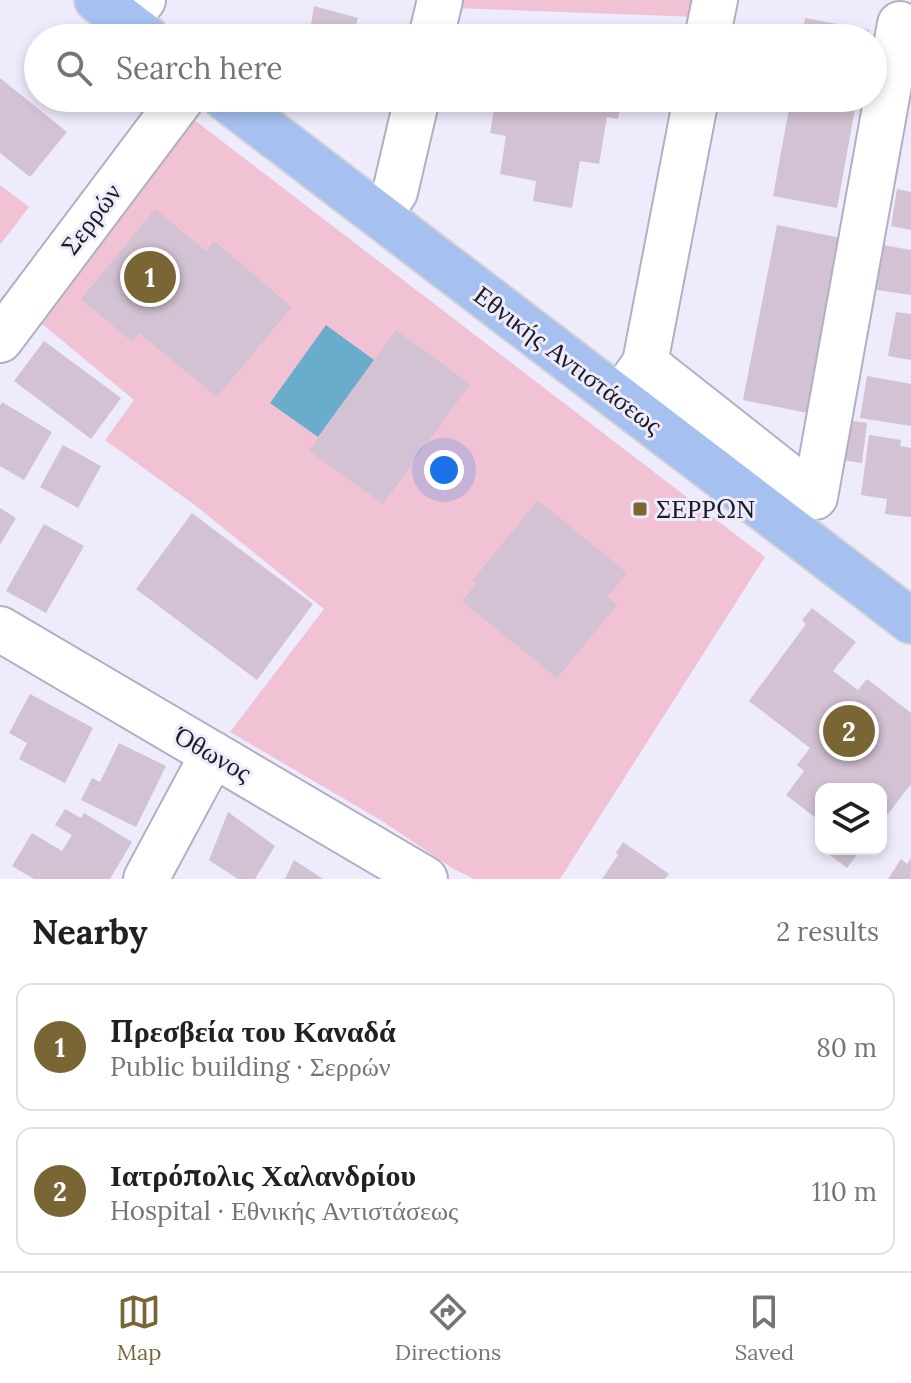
<!DOCTYPE html>
<meta charset="utf-8">
<style>
body{margin:0;font-family:Lora,serif;background:#f2f2f2;color:#202124}
.controls{position:absolute;right:24px;bottom:24px;display:grid;overflow:hidden;border-radius:16px;box-shadow:0 4px 12px #0003}
.controls button{width:72px;height:72px;display:grid;place-items:center;padding:0;border:0;border-bottom:2px solid #e0e0e0;background:#fff;color:#202124;font:40px sans-serif}
.you{position:absolute;left:444px;top:470px;width:28px;height:28px;margin:-20px;border:6px solid #fff;border-radius:50%;background:#1a73e8;box-shadow:0 0 0 12px #1a73e833}
.badge{display:grid;place-items:center;width:52px;height:52px;border-radius:50%;background:#7a6635;color:#fff;font-size:26px;font-weight:700}
.pin{position:absolute;translate:-50% -50%;border:4px solid #fff;box-shadow:0 2px 8px #0006}
.list{margin:0;padding:0;list-style:none}
h2{display:flex;justify-content:space-between;align-items:center;height:104px;margin:0;padding:0 32px;font-size:34px}
h2 small{font-size:26px;font-weight:400;color:#757577}
.list li{display:grid;grid-template-columns:52px 1fr auto;gap:24px;align-items:center;box-sizing:border-box;height:128px;margin:0 16px 16px;padding:0 16px;border:2px solid #e0e0e0;border-radius:16px}
.list b{display:block;font-size:30px;white-space:nowrap}
.list p{margin:0;font-size:26px;white-space:nowrap;color:#757577}
.list em{font-size:26px;font-style:normal;color:#757577}
.icon{flex:none;width:44px;height:44px;fill:none;stroke:currentColor;stroke-width:2;stroke-linecap:round;stroke-linejoin:round}
.map{position:relative;flex:none;width:911px;height:879px;overflow:hidden}
.search{position:absolute;background:#fff;box-shadow:0 4px 12px #0003;left:24px;right:24px;top:24px;height:88px;display:flex;align-items:center;gap:20px;box-sizing:border-box;padding:0 28px;border-radius:44px;color:#757577;font-size:30px}
.sheet{height:392px;background:#fff}
nav{display:flex;justify-content:space-around;align-items:center;box-sizing:border-box;height:112px;border-top:2px solid #e0e0e0;background:#fff;font-size:22px;color:#757577}
nav a{display:grid;justify-items:center;gap:4px}
nav .on{color:#7a6635}
.map>svg:first-child{display:block}
.green{fill:#f1c2d4}
.water{fill:#6aaccb}
.building{fill:#d2c2d3}
.lines{fill:none;stroke-linecap:round;stroke-linejoin:round}
.minor-casing{stroke:#b1afc4;stroke-width:48}
.major-casing{stroke:#d2d2d3;stroke-width:48}
.minor{stroke:#fff;stroke-width:44}
.major{stroke:#a6c1ef;stroke-width:44}
.poi-dot{fill:#7a6635;stroke:#edebfc;stroke-width:3}
.labels{text-anchor:middle;stroke-width:6;stroke-linejoin:round;paint-order:stroke}
.street-label{font-size:26px;fill:#1d1c24;stroke:#edebfc}
.poi-label{font-size:26px;fill:#1d1c24;stroke:#edebfc;text-anchor:start}
</style>
<div class="map">
<svg width="911" height="879" viewBox="0 0 911 879">
<rect width="100%" height="100%" fill="#edebfc"/>
<path class="green" d="M 457,0 L 700,0 L 698,17 L 456,8 Z
M 193,119 L 765,557 L 560,879 L 474,879 L 452,868 L 382,821 L 230,732 L 324,609 L 196,506 L 105,440 L 134,400 L 36,319 Z
M 0,185 L 29,207 L 0,245 Z"/>
<path class="water" d="M 326,325 L 374,360 L 318,437 L 270,403 Z"/>
<path class="building" d="M 314,6 L 358,18 L 352,38 L 309,38 Z
M 805,18 L 869,30 L 868,38 L 802,38 Z
M 0,78 L 67,132 L 30,177 L 0,153 Z
M 496,98 L 532,98 L 531,105 L 544,107 L 546,98 L 622,98 L 618,119 L 607,117 L 599,164 L 580,161 L 572,208 L 533,201 L 536,181 L 500,174 L 506,136 L 490,133 Z
M 791,98 L 857,98 L 837,208 L 773,196 Z
M 897,189 L 911,192 L 911,230 L 891,226 Z
M 155,209 L 206,251 L 214,241 L 292,307 L 217,397 L 139,333 L 132,342 L 81,299 Z
M 777,225 L 841,238 L 808,413 L 743,400 Z
M 883,245 L 911,250 L 911,295 L 877,290 Z
M 896,312 L 911,314 L 911,360 L 888,356 Z
M 396,330 L 470,384 L 383,504 L 309,451 Z
M 44,341 L 121,398 L 91,439 L 14,381 Z
M 867,376 L 911,384 L 911,426 L 860,418 Z
M 2,402 L 52,432 L 24,480 L 0,466 L 0,406 Z
M 847,420 L 867,423 L 862,463 L 842,460 Z
M 869,435 L 901,440 L 900,446 L 911,448 L 911,517 L 885,514 L 887,499 L 861,495 Z
M 63,445 L 101,466 L 78,508 L 40,487 Z
M 538,500 L 627,573 L 607,597 L 617,605 L 557,678 L 462,601 L 476,584 L 472,581 Z
M 0,508 L 16,518 L 0,545 Z
M 192,513 L 313,604 L 257,680 L 136,589 Z
M 44,524 L 84,546 L 46,613 L 6,591 Z
M 812,608 L 856,642 L 833,671 L 858,690 L 867,679 L 911,713 L 911,784 L 881,823 L 881,789 L 821,789 L 821,822 L 786,795 L 804,771 L 797,765 L 810,748 L 749,701 L 806,624 L 802,620 Z
M 30,694 L 93,728 L 65,783 L 19,759 L 27,743 L 9,733 Z
M 119,743 L 166,766 L 136,827 L 81,800 L 92,778 L 100,782 Z
M 65,809 L 81,818 L 84,813 L 132,842 L 110,879 L 34,879 L 12,866 L 32,833 L 62,851 L 72,835 L 55,825 Z
M 228,812 L 275,846 L 255,879 L 238,879 L 209,860 Z
M 623,842 L 669,874 L 665,879 L 602,879 L 618,855 L 616,853 Z
M 822,849 L 861,849 L 847,868 Z
M 911,858 L 911,879 L 888,879 L 901,859 L 907,864 Z
M 294,860 L 323,879 L 285,879 Z"/>
<g class="lines">
<g class="minor-casing">
<path id="minor" d="M 136,4 L 143,0
M 431,38 L 440,0
M 707,38 L 715,0
M 379,215 L 395,192 L 417,98
M 0,340 L 182,98
M 645,363 L 815,497 L 900,24
M 628,387 L 645,363 L 696,98
M 0,629 L 425,879
M 146,879 L 213,754"/>
</g>
<g class="major-casing">
<path id="major" d="M 97,0 L 147,38
M 225,98 L 911,621"/>
</g>
<use href="#minor" class="minor"/>
<use href="#major" class="major"/>
</g>
<rect class="poi-dot" x="632" y="501" width="16" height="16" rx="4"/>
<g class="labels">
<g class="street-label">
<text transform="translate(91 219) rotate(-53)" y="9">Σερρών</text>
<text transform="translate(568 360) rotate(37)" y="9">Εθνικής Αντιστάσεως</text>
<text transform="translate(213 754) rotate(30)" y="9">Όθωνος</text>
</g>
<g class="poi-label">
<text x="656" y="518">ΣΕΡΡΩΝ</text>
</g>
</g>
</svg>
<div class="controls">
<button><svg class="icon" aria-label="layers" viewBox="0 0 24 24"><path d="M12 4l9 5-9 5-9-5zM3 14l9 5 9-5"/></svg></button>
</div>
<div class="you"></div>
<div class="pin badge" style="left:150px;top:277px">1</div>
<div class="pin badge" style="left:849px;top:731px">2</div>
<div class="search"><svg class="icon" aria-label="search" viewBox="0 0 24 24"><circle cx="10" cy="10" r="6"/><path d="M15 15l6 6"/></svg>Search here</div>
</div>
<section class="sheet">
<h2>Nearby<small>2 results</small></h2>
<ul class="list">
<li><span class="badge">1</span><div><b>Πρεσβεία του Καναδά</b><p>Public building · Σερρών</p></div><em>80 m</em></li>
<li><span class="badge">2</span><div><b>Ιατρόπολις Χαλανδρίου</b><p>Hospital · Εθνικής Αντιστάσεως</p></div><em>110 m</em></li>
</ul>
</section>
<nav>
<a class="on"><svg class="icon" aria-label="map" viewBox="0 0 24 24"><path d="M3 6l6-2 6 2 6-2v14l-6 2-6-2-6 2zM9 4v14M15 6v14"/></svg>Map</a>
<a><svg class="icon" aria-label="directions" viewBox="0 0 24 24"><path d="M12 3l9 9-9 9-9-9zM9 14v-3h6M13 9l2 2-2 2"/></svg>Directions</a>
<a><svg class="icon" aria-label="saved" viewBox="0 0 24 24"><path d="M7 4h10v16l-5-4-5 4z"/></svg>Saved</a>
</nav>
